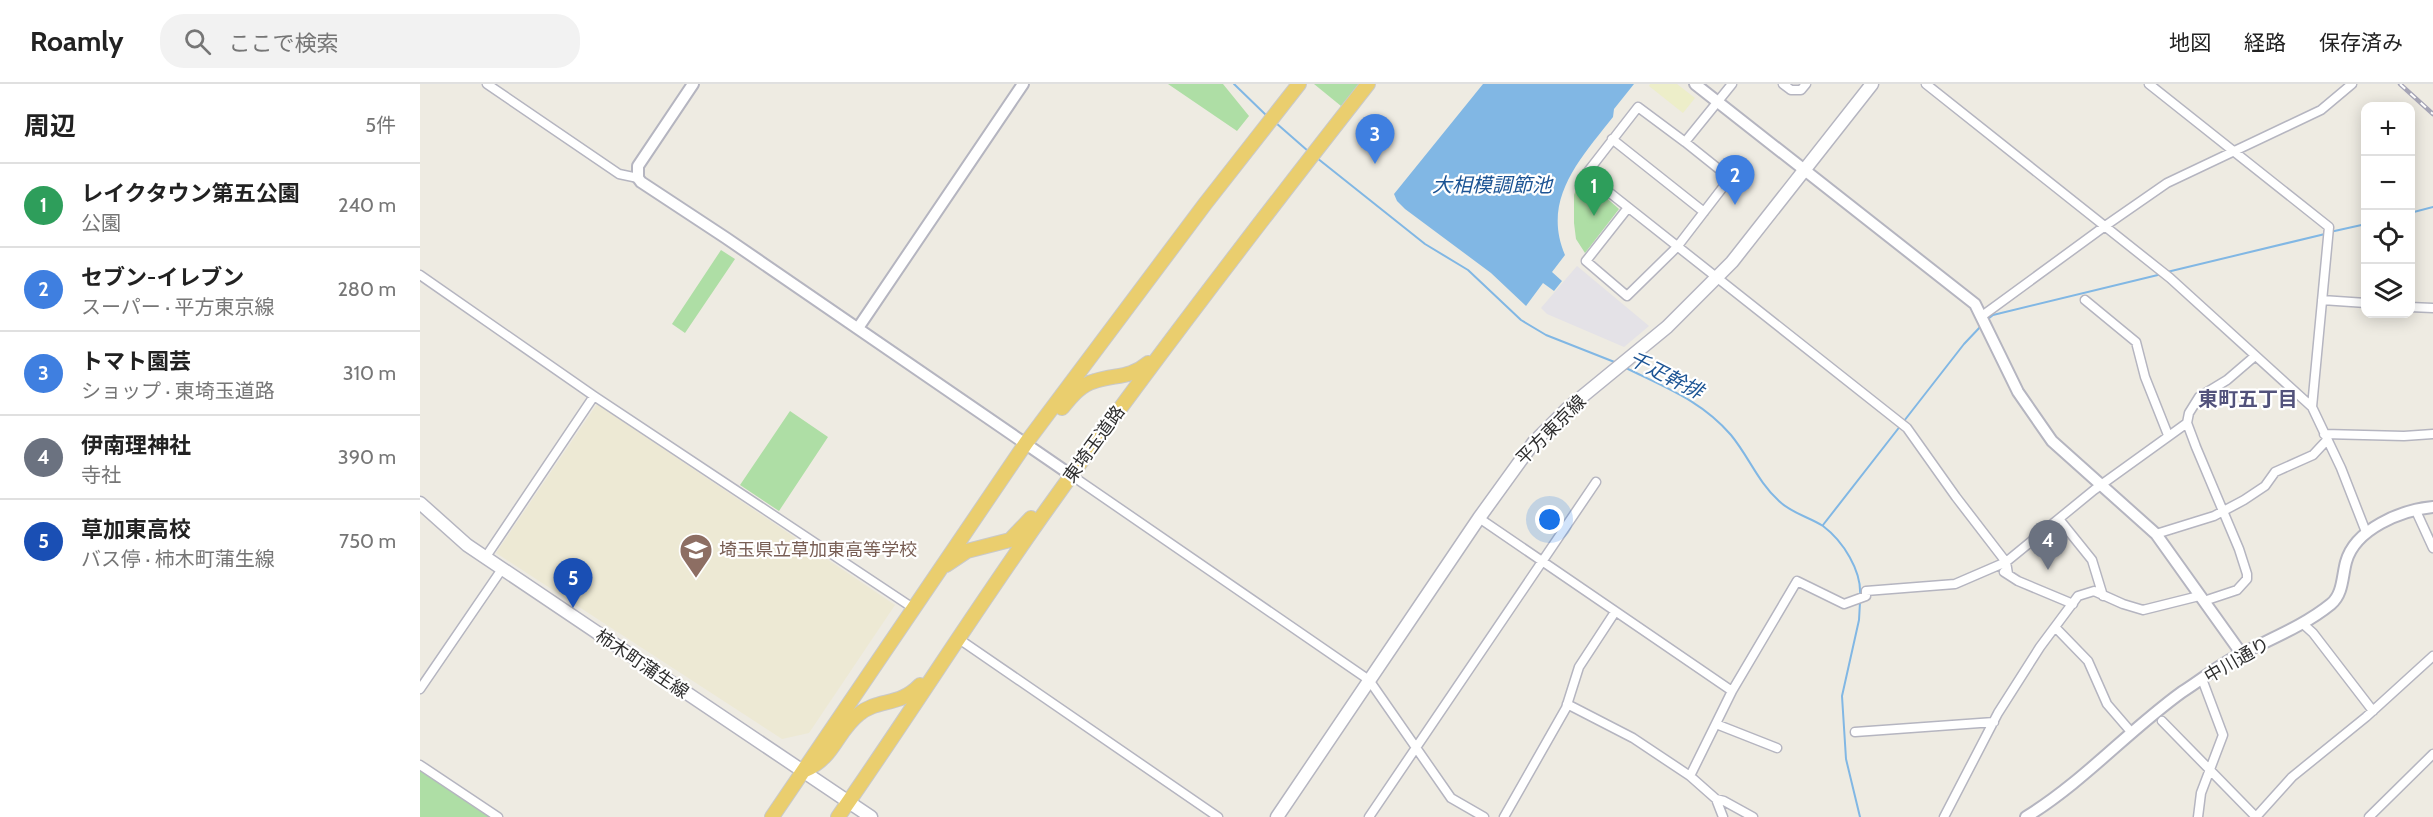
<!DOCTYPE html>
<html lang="ja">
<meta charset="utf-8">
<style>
body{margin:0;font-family:Cabin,"Noto Sans JP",sans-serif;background:#f2f2f2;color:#222}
.controls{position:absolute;right:18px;top:18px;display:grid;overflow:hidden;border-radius:12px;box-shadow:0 3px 15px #0003}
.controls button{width:54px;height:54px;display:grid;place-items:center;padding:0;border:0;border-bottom:2px solid #e0e0e0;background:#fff;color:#222;font:30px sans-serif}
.you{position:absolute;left:1130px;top:436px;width:21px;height:21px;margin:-15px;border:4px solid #fff;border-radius:50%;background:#1a73e8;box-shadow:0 0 0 9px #1a73e833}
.badge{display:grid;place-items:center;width:39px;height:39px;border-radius:50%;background:#5454e9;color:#fff;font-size:20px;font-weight:700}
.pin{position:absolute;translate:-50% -50px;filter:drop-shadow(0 2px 3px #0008)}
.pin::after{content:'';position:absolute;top:32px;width:21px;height:18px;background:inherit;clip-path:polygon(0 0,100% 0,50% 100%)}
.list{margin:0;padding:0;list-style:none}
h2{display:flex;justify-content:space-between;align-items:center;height:78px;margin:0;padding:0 24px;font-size:26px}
h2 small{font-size:20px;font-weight:400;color:#767676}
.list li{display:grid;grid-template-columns:39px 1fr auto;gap:18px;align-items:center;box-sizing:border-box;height:84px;padding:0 24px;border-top:2px solid #e0e0e0}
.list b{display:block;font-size:22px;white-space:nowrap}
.list p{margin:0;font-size:20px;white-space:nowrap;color:#767676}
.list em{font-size:20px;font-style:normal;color:#767676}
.icon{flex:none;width:33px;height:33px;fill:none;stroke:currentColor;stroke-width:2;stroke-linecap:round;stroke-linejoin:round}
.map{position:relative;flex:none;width:2013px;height:733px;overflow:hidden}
header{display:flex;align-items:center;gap:36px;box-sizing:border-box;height:84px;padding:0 30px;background:#fff;border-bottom:2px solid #e0e0e0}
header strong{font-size:28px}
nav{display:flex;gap:33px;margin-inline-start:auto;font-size:21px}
.search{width:420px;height:54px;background:#f2f2f2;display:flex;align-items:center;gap:15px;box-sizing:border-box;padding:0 21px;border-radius:24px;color:#767676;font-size:22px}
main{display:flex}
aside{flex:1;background:#fff}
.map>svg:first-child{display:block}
.industrial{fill:#e4e2e7}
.education{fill:#ede9d4}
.green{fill:#aedea5}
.sand{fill:#edeec9}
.water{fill:#81b7e4}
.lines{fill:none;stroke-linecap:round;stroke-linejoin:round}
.stream{stroke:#81b7e4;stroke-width:2}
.minor-casing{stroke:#b5b5c0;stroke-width:11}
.tertiary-casing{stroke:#b5b5c0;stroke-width:14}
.secondary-casing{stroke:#b5b5c0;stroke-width:15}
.trunk-casing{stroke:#c9c9c9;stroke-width:16}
.minor{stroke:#fff;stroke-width:8}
.tertiary{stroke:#fff;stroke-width:10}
.secondary{stroke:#fff;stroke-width:12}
.trunk{stroke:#eace6e;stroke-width:14}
.rail-casing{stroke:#a6a5b6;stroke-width:4.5}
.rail{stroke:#fff;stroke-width:2;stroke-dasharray:7;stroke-linecap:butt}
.labels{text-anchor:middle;stroke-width:4.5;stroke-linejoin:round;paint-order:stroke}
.street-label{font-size:18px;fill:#2e2e2e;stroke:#fff}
.education-label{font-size:18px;fill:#785e54;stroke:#fff;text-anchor:start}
.water-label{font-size:20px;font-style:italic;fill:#1c5494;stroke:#fff}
.neighbourhood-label{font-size:20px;font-weight:bold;fill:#52527b;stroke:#fff}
</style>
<header>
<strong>Roamly</strong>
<div class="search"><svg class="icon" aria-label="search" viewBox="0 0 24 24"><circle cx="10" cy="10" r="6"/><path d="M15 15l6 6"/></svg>ここで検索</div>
<nav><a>地図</a><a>経路</a><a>保存済み</a></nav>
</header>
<main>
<aside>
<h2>周辺<small>5件</small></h2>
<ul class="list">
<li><span class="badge" style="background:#2e9e5b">1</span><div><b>レイクタウン第五公園</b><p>公園</p></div><em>240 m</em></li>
<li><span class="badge" style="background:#3f7fe0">2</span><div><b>セブン-イレブン</b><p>スーパー · 平方東京線</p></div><em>280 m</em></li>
<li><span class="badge" style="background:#3f7fe0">3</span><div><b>トマト園芸</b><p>ショップ · 東埼玉道路</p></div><em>310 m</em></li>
<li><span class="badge" style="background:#6b7280">4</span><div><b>伊南理神社</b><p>寺社</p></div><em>390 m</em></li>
<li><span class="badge" style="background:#1a4fb4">5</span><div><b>草加東高校</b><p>バス停 · 柿木町蒲生線</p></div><em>750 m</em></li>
</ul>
</aside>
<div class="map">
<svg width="2013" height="733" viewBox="0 0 2013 733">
<rect width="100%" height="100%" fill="#eeebe2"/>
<path class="industrial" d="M 1157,182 L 1229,242 L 1204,263 L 1127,230 L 1121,224 Z"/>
<path class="education" d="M 177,320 L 475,521 L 389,649 L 362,655 L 76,469 Z"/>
<path class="green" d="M 748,0 L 803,0 L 829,32 L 817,47 Z
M 894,0 L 939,0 L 921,22 Z
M 1165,95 L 1199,125 L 1165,169 L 1156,155 L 1154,139 L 1154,111 L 1159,97 Z
M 301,166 L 315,175 L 265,249 L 252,240 Z
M 370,327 L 408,353 L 359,427 L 320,401 Z
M 0,685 L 71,733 L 0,733 Z"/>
<path class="sand" d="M 1230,0 L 1257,0 L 1275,14 L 1263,29 L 1229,2 Z"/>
<path class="water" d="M 1063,0 L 1214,0 L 1194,25 L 1193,33 C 1161,74 1121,115 1145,171 L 1132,188 L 1142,197 L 1134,207 L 1123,199 L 1106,222 L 1071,189 L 985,125 L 977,117 L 974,110 Z"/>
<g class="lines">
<path class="stream" d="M 814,0 L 847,32
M 856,39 L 888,67
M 897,74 L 1005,160 L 1048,186 L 1101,236 L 1126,251 L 1197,279
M 1990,129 L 2013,123
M 1910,148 L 1946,140
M 1747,188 L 1905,150
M 1568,235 L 1573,231 L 1742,190
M 1204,283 C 1244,303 1281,316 1311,351 C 1329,373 1338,398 1359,417 C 1371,429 1389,433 1403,442 C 1423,457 1442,487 1440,512
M 1484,337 L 1544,260 L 1562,241
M 1403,441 L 1481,341
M 1440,518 L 1439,536 L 1422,612 L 1426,675 L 1440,733"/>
<g class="minor-casing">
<path id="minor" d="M 67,0 L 199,90 L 218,94
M 1312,0 L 1265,58 L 1218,23 L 1166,90 L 1487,344 L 1536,413 L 1586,478 L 1588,490
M 1363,0 L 1371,6 L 1381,6 L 1386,0
M 1506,0 L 1750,194 L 1892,323
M 1729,0 L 1909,143 L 1892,323 L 1921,384 L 1946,448
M 1192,55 L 1284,128
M 1207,125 L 1166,177 L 1207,212 L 1257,163 L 1310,94 L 1265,58
M 0,191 L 174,312 L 493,524
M 1665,216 L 1716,258 L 1725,293 L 1748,351
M 1902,216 L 1946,219
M 1990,223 L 2013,224
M 1562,232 L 1685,142 L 1747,99 L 1901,26 L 1932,0
M 1904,350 L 1984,352 L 2013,350
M 651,391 L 949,596 L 1031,714 L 1064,733
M 1996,427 L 2013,464
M 1059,434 L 1312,607
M 1639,435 L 1672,476 L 1683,512
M 1736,450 L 1794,432 L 1824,416 L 1845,402 L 1855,388 L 1893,371 L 1907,356
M 65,474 L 174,312
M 1584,488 L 1598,497 L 1653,520
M 1784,517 L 1817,506 L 1827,495 L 1827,490 L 1819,465 L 1776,363 L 1767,339 L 1769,329 L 1779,313 L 1807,296 L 1835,272
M 1882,539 L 1893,549 L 1953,627
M 1635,543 L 1668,577 L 1687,620 L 1712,649
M 539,555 L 798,733
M 0,605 L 82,485
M 1147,620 L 1213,654 L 1270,692 L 1296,715 L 1304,717 L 1333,733
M 1742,637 L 1836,733 L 1872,693 L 1946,633 L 2013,572
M 1296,640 L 1357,664
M 1435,648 L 1574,638
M 0,681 L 78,733
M 1270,692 L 1312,607 L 1377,497 L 1424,520 L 1446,512 L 1446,507 L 1535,500 L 1586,478 L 1674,406 L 1767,339
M 1296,715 L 1303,733
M 949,733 L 1176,398
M 1084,733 L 1146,624 L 1159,583 L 1195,528
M 1524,733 L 1578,629 L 1620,563 L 1658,512 L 1674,507 L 1703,520 L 1723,526 L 1779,512
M 1778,733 L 1781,709 L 1803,651 L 1782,595
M 1949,733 L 2013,670"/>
</g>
<g class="tertiary-casing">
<path id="tertiary" d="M 273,0 L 218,82 L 218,94 L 221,98 L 306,154 L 651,391
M 1275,0 L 1555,220 L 1598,308 L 1632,357 L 1736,450 L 1821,569
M 438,244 L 603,0
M 1606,733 C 1663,698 1708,647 1762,608 C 1781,596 1799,581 1819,571 C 1850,555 1884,542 1911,520 C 1923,510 1922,493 1926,478 C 1935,445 1981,426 2013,423"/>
</g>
<g class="secondary-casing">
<path id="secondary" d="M 0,419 L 47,461 L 451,733
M 857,733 L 1059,434 L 1114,358 L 1147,325 L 1247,243 L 1312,178 L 1452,0"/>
</g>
<g class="trunk-casing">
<path id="trunk" d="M 642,324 C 651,313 660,301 675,297 C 696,290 709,295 728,279
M 526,481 L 547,467 L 590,456 L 611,434
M 385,686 C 414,674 416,648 439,630 C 459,614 479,623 500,601
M 352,733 L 606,359 L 785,120 L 879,0
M 418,733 C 490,630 557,523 630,421 C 732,278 839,139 948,0"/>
</g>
<use href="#minor" class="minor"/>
<use href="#tertiary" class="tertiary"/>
<use href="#secondary" class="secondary"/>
<use href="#trunk" class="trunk"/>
<g class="rail-casing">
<path id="rail" d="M 1980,0 L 2013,30"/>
</g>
<use href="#rail" class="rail"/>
</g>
<defs>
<g id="school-pin" transform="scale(1.725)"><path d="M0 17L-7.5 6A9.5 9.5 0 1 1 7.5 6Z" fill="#8d6e63" stroke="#fff"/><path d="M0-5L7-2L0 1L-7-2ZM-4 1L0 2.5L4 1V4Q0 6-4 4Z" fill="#fff"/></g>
</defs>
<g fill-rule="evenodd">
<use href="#school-pin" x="276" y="466"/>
</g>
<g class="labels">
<g class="street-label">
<text transform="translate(1131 346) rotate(-45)" y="6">平方東京線</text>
<text transform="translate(674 360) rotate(-54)" y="6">東埼玉道路</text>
<text transform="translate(1817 576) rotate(-30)" y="6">中川通り</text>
<text transform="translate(222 580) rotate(34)" y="6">柿木町蒲生線</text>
</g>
<g class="education-label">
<text x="299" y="472">埼玉県立草加東高等学校</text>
</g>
<g class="water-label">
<text x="1072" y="108">大相模調節池</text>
<text transform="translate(1246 291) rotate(27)" y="7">千疋幹排</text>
</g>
<g class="neighbourhood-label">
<text x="1828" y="322">東町五丁目</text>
</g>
</g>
</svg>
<div class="controls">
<button>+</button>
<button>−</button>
<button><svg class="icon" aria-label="locate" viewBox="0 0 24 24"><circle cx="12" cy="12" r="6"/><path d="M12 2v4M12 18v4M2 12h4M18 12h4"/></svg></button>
<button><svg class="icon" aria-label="layers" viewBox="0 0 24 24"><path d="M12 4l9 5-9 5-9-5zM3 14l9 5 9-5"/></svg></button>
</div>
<div class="you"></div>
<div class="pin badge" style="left:1174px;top:132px;background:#2e9e5b">1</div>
<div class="pin badge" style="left:1315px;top:121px;background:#3f7fe0">2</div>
<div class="pin badge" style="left:955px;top:80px;background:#3f7fe0">3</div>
<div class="pin badge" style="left:1628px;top:486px;background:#6b7280">4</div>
<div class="pin badge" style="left:153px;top:524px;background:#1a4fb4">5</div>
</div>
</main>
